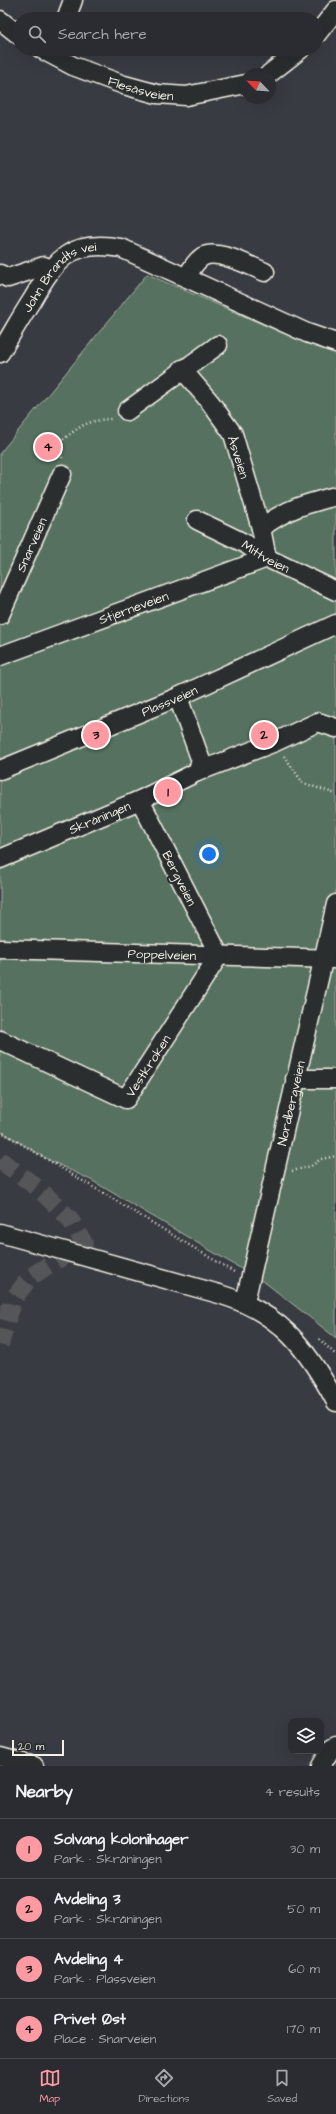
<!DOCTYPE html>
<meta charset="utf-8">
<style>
body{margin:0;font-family:"Architects Daughter",sans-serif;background:#323439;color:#f1f3f6}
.controls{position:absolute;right:12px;bottom:12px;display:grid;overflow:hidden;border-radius:8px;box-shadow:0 4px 16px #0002}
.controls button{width:36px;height:36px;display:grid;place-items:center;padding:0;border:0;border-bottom:1px solid #46484d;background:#2a2c31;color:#f1f3f6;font:20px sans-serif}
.compass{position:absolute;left:240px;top:68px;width:36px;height:36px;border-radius:50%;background:#2a2c31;box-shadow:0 4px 16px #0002;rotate:295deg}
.scale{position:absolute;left:12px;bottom:10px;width:52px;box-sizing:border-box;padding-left:4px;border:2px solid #f4f1e8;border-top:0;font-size:11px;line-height:14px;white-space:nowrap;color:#f4f1e8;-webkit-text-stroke:3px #2a2d2e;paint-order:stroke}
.you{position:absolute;left:209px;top:854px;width:14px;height:14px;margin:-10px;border:3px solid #fff;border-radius:50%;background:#1a73e8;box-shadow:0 0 0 6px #1a73e833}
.badge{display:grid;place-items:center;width:26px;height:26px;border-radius:50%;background:#ff9aa2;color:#111;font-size:13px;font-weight:700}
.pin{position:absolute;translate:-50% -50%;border:2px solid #fff;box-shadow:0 1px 4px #0006}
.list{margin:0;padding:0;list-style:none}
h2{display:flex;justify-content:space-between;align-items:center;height:52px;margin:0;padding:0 16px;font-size:17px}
h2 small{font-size:13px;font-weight:400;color:#a5a7ab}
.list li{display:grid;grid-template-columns:26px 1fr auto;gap:12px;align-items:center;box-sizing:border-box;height:60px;padding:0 16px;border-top:1px solid #46484d}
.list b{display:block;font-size:15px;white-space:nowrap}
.list p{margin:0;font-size:13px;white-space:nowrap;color:#a5a7ab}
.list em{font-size:13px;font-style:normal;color:#a5a7ab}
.icon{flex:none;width:22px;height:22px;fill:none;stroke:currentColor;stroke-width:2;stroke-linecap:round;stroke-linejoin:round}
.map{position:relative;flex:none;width:336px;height:1766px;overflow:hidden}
.search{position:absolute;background:#2a2c31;box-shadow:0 4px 16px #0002;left:12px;right:12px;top:12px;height:44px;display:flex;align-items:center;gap:10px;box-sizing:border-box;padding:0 14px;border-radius:22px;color:#a5a7ab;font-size:15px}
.sheet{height:292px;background:#2a2c31}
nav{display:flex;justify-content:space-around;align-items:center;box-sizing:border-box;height:56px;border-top:1px solid #46484d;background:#2a2c31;font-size:11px;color:#a5a7ab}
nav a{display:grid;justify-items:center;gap:2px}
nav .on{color:#ff9aa2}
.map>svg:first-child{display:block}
.green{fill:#57715e;stroke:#a6b1a3}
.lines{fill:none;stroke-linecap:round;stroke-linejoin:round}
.minor-tunnel{stroke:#54565a;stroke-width:18;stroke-dasharray:18 9;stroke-linecap:butt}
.minor-casing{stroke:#f4f1e8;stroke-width:21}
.path{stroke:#f4f1e8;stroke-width:2.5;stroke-dasharray:1 3;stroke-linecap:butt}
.minor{stroke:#2a2d2e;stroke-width:18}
.labels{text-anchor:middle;stroke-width:4;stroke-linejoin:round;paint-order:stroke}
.street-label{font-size:13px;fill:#f4f1e8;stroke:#2a2d2e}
</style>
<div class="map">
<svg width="336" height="1766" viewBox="0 0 336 1766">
<rect width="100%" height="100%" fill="#383b41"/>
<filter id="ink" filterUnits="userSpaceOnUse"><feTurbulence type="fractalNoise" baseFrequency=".025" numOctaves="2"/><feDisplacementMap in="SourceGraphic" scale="8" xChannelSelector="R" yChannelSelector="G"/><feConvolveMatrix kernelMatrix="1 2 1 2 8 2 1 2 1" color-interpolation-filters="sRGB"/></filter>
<g filter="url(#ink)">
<path class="green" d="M 147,274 L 303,342 L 336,352 L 336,1338 L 267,1284 L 91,1180 L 49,1160 L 0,1131 L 0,453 Z"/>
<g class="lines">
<path class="minor-tunnel" d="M 0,1160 L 39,1189 L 70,1219 L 84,1243 L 30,1277 L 12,1301 L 0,1345"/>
<g class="minor-casing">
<g id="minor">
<path d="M 66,19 L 73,0"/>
<path d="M 0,20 L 19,35"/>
<path d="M 317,34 L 336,10"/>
<path id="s1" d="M 41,49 L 73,66 L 124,85 L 157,94 L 186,96 L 246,84"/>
<path d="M 269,74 L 301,49"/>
<path d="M 0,274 L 8,278 L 44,266 L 50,269"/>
<path d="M 187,277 C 191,269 195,262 202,257 C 217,248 250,266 265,272"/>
<path id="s2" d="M 0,353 C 11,335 21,317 32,300 C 56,259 70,239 121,248 L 307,333 L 336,343"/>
<path d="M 127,411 L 218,345"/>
<path id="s3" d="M 197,520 L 244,543 L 267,558 L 336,591"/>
<path d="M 261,528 C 286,509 305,504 336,496"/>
<path id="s4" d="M 0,615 L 62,474"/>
<path id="s5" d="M 0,656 L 267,558 L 261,528 L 233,434 L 210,402 L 182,369"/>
<path id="s6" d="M 0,770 L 178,697 L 336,624"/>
<path d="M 197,772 L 275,742 L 318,722 L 336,728"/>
<path id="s7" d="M 0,859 L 140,800 L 197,772 L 201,761 L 178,697"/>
<path id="s8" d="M 0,949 L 335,959"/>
<path id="s9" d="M 0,1040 L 126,1099 L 219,955 L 140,800"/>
<path d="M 295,1079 L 336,1079"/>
<path d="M 0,1233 L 219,1294 C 280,1312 307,1348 336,1402"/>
<path id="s10" d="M 245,1302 L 336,904"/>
<path d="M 0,1757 L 34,1766"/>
<path d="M 321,1766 L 331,1749 L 336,1746"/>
</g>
</g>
<path class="path" d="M 62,458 L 60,442 C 79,427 86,420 112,419
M 284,756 L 303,783 L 336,794
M 0,1131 L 234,1272
M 292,1171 L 311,1166 L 321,1159 L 336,1156
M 319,1339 L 336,1355"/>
<use href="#minor" class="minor"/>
</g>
</g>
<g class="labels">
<g class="street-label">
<text dy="5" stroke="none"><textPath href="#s1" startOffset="108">Flesåsveien</textPath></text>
<text dy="5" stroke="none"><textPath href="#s2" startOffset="100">John Brandts vei</textPath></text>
<text transform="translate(239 457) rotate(72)" y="5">Åsveien</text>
<text dy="5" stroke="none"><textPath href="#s4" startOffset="77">Snarveien</textPath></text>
<text dy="5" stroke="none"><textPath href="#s3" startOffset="78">Mittveien</textPath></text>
<text dy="5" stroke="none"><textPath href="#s5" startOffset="142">Stjerneveien</textPath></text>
<text dy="5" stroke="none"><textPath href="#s6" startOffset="183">Plassveien</textPath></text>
<text dy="5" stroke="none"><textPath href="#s7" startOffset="108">Skråningen</textPath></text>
<text transform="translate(180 878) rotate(63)" y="5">Bergveien</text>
<text dy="5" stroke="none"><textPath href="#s8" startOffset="162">Poppelveien</textPath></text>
<text dy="5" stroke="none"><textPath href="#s9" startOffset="179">Vestkroken</textPath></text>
<text dy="5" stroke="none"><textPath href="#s10" startOffset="204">Nordbergveien</textPath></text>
</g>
</g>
</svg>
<div class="controls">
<button><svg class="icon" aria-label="layers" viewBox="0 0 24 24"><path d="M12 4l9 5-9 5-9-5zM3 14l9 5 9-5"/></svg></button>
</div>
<svg class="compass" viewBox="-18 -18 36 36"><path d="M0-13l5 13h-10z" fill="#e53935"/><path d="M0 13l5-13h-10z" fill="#a5a7ab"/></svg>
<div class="scale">20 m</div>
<div class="you"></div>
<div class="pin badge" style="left:168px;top:792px">1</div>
<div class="pin badge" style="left:264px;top:735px">2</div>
<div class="pin badge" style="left:96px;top:735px">3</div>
<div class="pin badge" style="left:48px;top:447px">4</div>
<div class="search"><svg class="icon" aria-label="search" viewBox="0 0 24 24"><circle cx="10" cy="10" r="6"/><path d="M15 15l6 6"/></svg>Search here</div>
</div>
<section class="sheet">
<h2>Nearby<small>4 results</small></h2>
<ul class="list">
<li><span class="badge">1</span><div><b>Solvang kolonihager</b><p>Park · Skråningen</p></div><em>30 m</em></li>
<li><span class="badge">2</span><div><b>Avdeling 3</b><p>Park · Skråningen</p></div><em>50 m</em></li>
<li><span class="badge">3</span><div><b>Avdeling 4</b><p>Park · Plassveien</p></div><em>60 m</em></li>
<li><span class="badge">4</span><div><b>Privet Øst</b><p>Place · Snarveien</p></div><em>170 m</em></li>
</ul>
</section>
<nav>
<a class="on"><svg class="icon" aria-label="map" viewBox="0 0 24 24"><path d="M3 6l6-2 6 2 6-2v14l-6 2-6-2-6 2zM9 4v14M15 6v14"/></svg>Map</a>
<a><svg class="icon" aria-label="directions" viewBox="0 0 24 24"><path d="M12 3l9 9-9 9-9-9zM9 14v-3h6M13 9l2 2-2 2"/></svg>Directions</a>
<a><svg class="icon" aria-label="saved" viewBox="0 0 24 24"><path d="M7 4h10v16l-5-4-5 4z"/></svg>Saved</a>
</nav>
